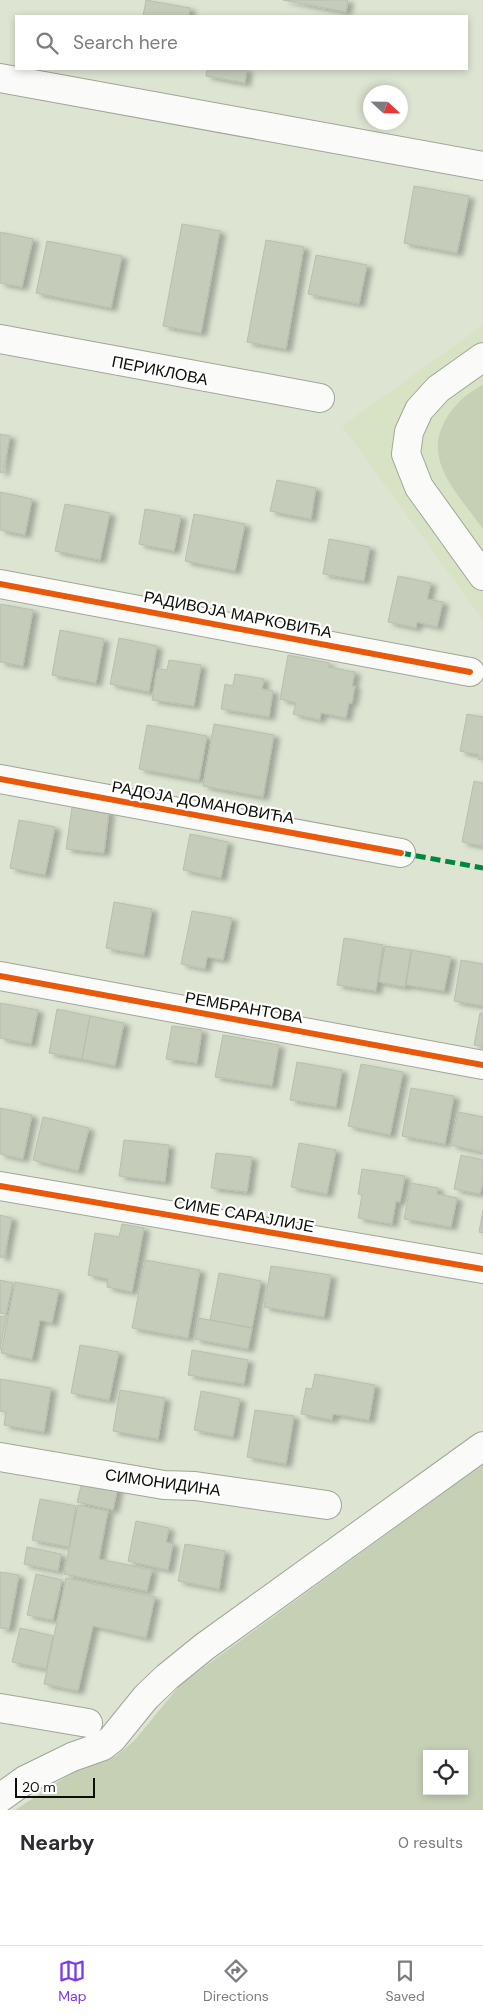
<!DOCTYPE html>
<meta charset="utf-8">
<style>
body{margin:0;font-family:"DM Sans",sans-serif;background:#f2f2f3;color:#2b2b33}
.controls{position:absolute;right:15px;bottom:15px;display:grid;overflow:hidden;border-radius:0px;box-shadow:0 2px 8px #0003}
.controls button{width:45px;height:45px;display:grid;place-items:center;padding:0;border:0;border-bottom:1px solid #e1e1e2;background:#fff;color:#2b2b33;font:25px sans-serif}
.compass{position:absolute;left:363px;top:85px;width:45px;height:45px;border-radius:50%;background:#fff;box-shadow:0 2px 8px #0003;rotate:112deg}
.scale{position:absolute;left:15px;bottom:12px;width:80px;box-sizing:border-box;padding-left:5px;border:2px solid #0b0f05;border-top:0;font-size:14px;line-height:18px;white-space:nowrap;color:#0b0f05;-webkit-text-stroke:4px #fff;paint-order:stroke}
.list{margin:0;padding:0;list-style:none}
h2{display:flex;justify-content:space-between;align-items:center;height:65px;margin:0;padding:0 20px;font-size:21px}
h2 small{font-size:16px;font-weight:400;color:#7c7c81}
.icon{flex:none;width:28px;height:28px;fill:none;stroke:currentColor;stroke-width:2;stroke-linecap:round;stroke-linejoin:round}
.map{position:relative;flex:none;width:483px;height:1810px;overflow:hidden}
.search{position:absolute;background:#fff;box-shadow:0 2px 8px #0003;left:15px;right:15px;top:15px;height:55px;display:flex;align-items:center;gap:12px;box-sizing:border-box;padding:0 18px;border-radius:0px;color:#7c7c81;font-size:19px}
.sheet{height:135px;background:#fff}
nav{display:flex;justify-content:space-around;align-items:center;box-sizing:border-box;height:70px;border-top:1px solid #e1e1e2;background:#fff;font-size:14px;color:#7c7c81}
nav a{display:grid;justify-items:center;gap:2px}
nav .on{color:#7c3aed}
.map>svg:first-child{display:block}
.built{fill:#d8e3c6}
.green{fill:#c5d0b5;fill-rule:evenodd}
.building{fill:#c5ccb9;stroke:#b9beb0;filter:url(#shadow)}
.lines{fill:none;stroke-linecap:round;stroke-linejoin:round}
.minor-casing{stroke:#a0a698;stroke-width:30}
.minor{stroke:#fafbf8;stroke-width:28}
.quiet{stroke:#00873e;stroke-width:5;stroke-dasharray:10 5;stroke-linecap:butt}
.cycleway-casing{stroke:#fff;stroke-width:9}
.cycleway{stroke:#e8590c;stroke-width:6}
.labels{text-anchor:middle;stroke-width:4.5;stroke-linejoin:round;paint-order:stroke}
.street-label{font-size:16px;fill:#0b0f05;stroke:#fff}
</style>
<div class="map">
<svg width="483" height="1810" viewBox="0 0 483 1810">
<defs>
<filter id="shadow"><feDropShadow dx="5.5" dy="3" stdDeviation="2.5" flood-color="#0004"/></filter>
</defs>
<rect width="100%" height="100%" fill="#dde4d2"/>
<path class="built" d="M 483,325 L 483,620 L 342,426 Z"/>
<path class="green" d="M 483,384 L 483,529 C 453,487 413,452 458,403 C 465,395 475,390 483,384 Z
M 483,1464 L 483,1810 L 15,1810 L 72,1773 L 116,1756 L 134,1741 L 181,1684 ZM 427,1754 L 464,1754 L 464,1791 L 427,1791 Z"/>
<path class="building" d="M 146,0 L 190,8 L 189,16 L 143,16 Z
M 283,0 L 348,0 L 346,12 Z
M 207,69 L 247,69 L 245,83 L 206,76 Z
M 414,186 L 469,196 L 457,253 L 404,243 Z
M 182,224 L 220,231 L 201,333 L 163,326 Z
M 0,232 L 33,239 L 22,287 L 0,283 Z
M 266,240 L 304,247 L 286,349 L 247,342 Z
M 47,241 L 122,256 L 111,308 L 36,293 Z
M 316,255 L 367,265 L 359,304 L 308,294 Z
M 0,434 L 10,436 L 3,473 L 0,472 Z
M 277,480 L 316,488 L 311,519 L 270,511 Z
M 0,492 L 32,499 L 25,535 L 0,530 Z
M 65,504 L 110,513 L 100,560 L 55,551 Z
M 145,509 L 181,516 L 174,551 L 139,544 Z
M 194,514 L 245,524 L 235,571 L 185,561 Z
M 329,539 L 370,547 L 364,581 L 323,574 Z
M 398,576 L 431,583 L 427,599 L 443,602 L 437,627 L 417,622 L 416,628 L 388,622 Z
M 0,604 L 33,610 L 23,666 L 0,662 Z
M 60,630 L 104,639 L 96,683 L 52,675 Z
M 119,638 L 157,646 L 149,692 L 110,684 Z
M 288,655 L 329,663 L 328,667 L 355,672 L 352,686 L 355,686 L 352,703 L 349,703 L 346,718 L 321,713 L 320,720 L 293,714 L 296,703 L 280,699 Z
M 169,660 L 201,665 L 194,706 L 152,700 L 157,669 L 167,670 Z
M 235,674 L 264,679 L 262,689 L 273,691 L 269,717 L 221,709 L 225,684 L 233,686 Z
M 467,714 L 483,717 L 483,760 L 478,759 L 479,755 L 460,751 Z
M 214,724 L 274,735 L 263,797 L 203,786 Z
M 147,725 L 207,736 L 199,780 L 139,769 Z
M 474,781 L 483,783 L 483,846 L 462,842 Z
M 72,807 L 109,811 L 104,853 L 66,849 Z
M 19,820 L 55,827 L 45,875 L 10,868 Z
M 190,834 L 228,842 L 221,878 L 183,870 Z
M 114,902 L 152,909 L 144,955 L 106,948 Z
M 192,911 L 232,918 L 223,960 L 207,957 L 205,969 L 181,964 Z
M 344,938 L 383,945 L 376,991 L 337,985 Z
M 385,946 L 411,950 L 405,987 L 379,982 Z
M 412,950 L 451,957 L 444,991 L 406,985 Z
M 461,960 L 483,964 L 483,1006 L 454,1001 Z
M 0,1003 L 38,1010 L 31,1044 L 0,1038 Z
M 57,1009 L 90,1016 L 82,1059 L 49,1053 Z
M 480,1013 L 483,1013 L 483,1046 L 474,1045 Z
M 90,1016 L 124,1023 L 115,1066 L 82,1059 Z
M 172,1026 L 202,1030 L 197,1063 L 166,1059 Z
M 223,1035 L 279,1045 L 272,1086 L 215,1077 Z
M 297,1062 L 342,1070 L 336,1107 L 290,1100 Z
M 361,1064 L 403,1072 L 390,1135 L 348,1126 Z
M 411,1088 L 454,1096 L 445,1144 L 402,1136 Z
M 0,1108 L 32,1115 L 23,1159 L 0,1154 Z
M 458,1112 L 483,1117 L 483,1152 L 451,1145 Z
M 43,1117 L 89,1128 L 78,1171 L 33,1160 Z
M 124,1140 L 169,1145 L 165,1182 L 119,1176 Z
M 299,1143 L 336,1150 L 327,1194 L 291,1187 Z
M 216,1153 L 252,1157 L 247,1192 L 211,1188 Z
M 461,1155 L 483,1160 L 483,1182 L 480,1194 L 454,1189 Z
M 362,1169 L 405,1176 L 400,1202 L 396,1201 L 392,1224 L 358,1218 L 362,1195 L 358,1194 Z
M 411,1183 L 438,1188 L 437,1194 L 457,1198 L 451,1227 L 404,1219 Z
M 483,1210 L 483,1233 L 479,1232 Z
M 0,1215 L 12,1218 L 4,1258 L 0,1257 Z
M 122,1224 L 144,1228 L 132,1292 L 107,1287 L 108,1279 L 88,1275 L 95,1233 L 119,1237 Z
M 145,1260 L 200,1270 L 188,1338 L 132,1328 Z
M 271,1266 L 331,1275 L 324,1317 L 264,1307 Z
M 219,1273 L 261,1281 L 252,1328 L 210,1320 Z
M 0,1280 L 13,1283 L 6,1314 L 0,1313 Z
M 15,1282 L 59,1290 L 52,1323 L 40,1320 L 32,1359 L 1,1353 Z
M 0,1316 L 6,1317 L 0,1350 Z
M 199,1318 L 252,1328 L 248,1349 L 195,1339 Z
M 80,1345 L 119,1352 L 109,1400 L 71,1393 Z
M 192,1350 L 248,1360 L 244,1384 L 188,1375 Z
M 315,1374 L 375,1385 L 369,1420 L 333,1414 L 332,1420 L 301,1414 L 306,1388 L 312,1389 Z
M 0,1379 L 51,1388 L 44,1432 L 4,1425 L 6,1412 L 0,1411 Z
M 120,1390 L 165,1398 L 158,1439 L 113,1431 Z
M 201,1391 L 240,1399 L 233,1437 L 194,1430 Z
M 255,1410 L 294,1416 L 286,1464 L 247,1457 Z
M 83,1478 L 118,1486 L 113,1510 L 77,1502 Z
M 40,1499 L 76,1506 L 69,1547 L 32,1540 Z
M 78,1505 L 108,1511 L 99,1559 L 152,1570 L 147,1591 L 64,1574 Z
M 136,1521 L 169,1528 L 166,1542 L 173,1544 L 168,1570 L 128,1561 Z
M 185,1544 L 225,1551 L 219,1589 L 178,1581 Z
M 27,1547 L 61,1554 L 58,1571 L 24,1564 Z
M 0,1572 L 19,1575 L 9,1629 L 0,1628 Z
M 36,1574 L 62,1580 L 53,1620 L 27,1615 Z
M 66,1578 L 155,1597 L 146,1638 L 93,1626 L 78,1691 L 44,1684 Z
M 20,1628 L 53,1636 L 46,1669 L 12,1662 Z"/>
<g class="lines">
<g class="minor-casing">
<path id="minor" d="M 0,78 L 483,166
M 0,339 L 320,398
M 483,357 L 438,389 L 419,410 L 409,432 L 406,454 L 419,487 L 483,576
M 0,584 L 470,672
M 0,779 L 401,853
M 0,976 L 483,1065
M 0,1186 L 483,1269
M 0,1457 L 164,1485 L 195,1486 L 327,1505
M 0,1708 L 88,1723
M 0,1798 L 25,1780 L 72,1757 L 103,1746 L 112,1739 L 146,1697 L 167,1677 L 204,1647 L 483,1446"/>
</g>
<use href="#minor" class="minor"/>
<path class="quiet" d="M 401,853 L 483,868"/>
<g class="cycleway-casing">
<path id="cycleway" d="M 0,584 L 470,672
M 0,779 L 401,853
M 0,976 L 483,1065
M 0,1186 L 483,1269"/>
</g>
<use href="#cycleway" class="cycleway"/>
</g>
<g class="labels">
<g class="street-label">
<text transform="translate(160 370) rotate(11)" y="6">ПЕРИКЛОВА</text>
<text transform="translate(238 614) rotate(11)" y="6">РАДИВОЈА МАРКОВИЋА</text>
<text transform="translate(203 802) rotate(10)" y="6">РАДОЈА ДОМАНОВИЋА</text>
<text transform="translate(244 1007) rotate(10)" y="6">РЕМБРАНТОВА</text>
<text transform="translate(244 1214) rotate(10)" y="6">СИМЕ САРАЈЛИЈЕ</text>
<text transform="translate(163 1482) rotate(8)" y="6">СИМОНИДИНА</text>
</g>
</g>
</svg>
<div class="controls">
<button><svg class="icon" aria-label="locate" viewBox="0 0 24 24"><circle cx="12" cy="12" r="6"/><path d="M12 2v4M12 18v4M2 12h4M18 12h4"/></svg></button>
</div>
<svg class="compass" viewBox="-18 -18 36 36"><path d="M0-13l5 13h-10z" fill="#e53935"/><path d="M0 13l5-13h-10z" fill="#7c7c81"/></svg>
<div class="scale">20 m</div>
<div class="search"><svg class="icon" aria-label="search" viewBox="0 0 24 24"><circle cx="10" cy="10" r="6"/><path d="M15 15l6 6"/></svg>Search here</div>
</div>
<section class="sheet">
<h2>Nearby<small>0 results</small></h2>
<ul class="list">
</ul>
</section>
<nav>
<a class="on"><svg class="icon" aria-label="map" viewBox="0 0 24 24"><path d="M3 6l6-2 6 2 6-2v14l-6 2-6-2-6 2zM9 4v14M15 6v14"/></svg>Map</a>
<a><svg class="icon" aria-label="directions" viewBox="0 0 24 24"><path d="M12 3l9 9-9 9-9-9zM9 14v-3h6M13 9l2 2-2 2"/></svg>Directions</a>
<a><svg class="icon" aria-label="saved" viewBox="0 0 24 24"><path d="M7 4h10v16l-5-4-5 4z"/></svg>Saved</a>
</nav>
